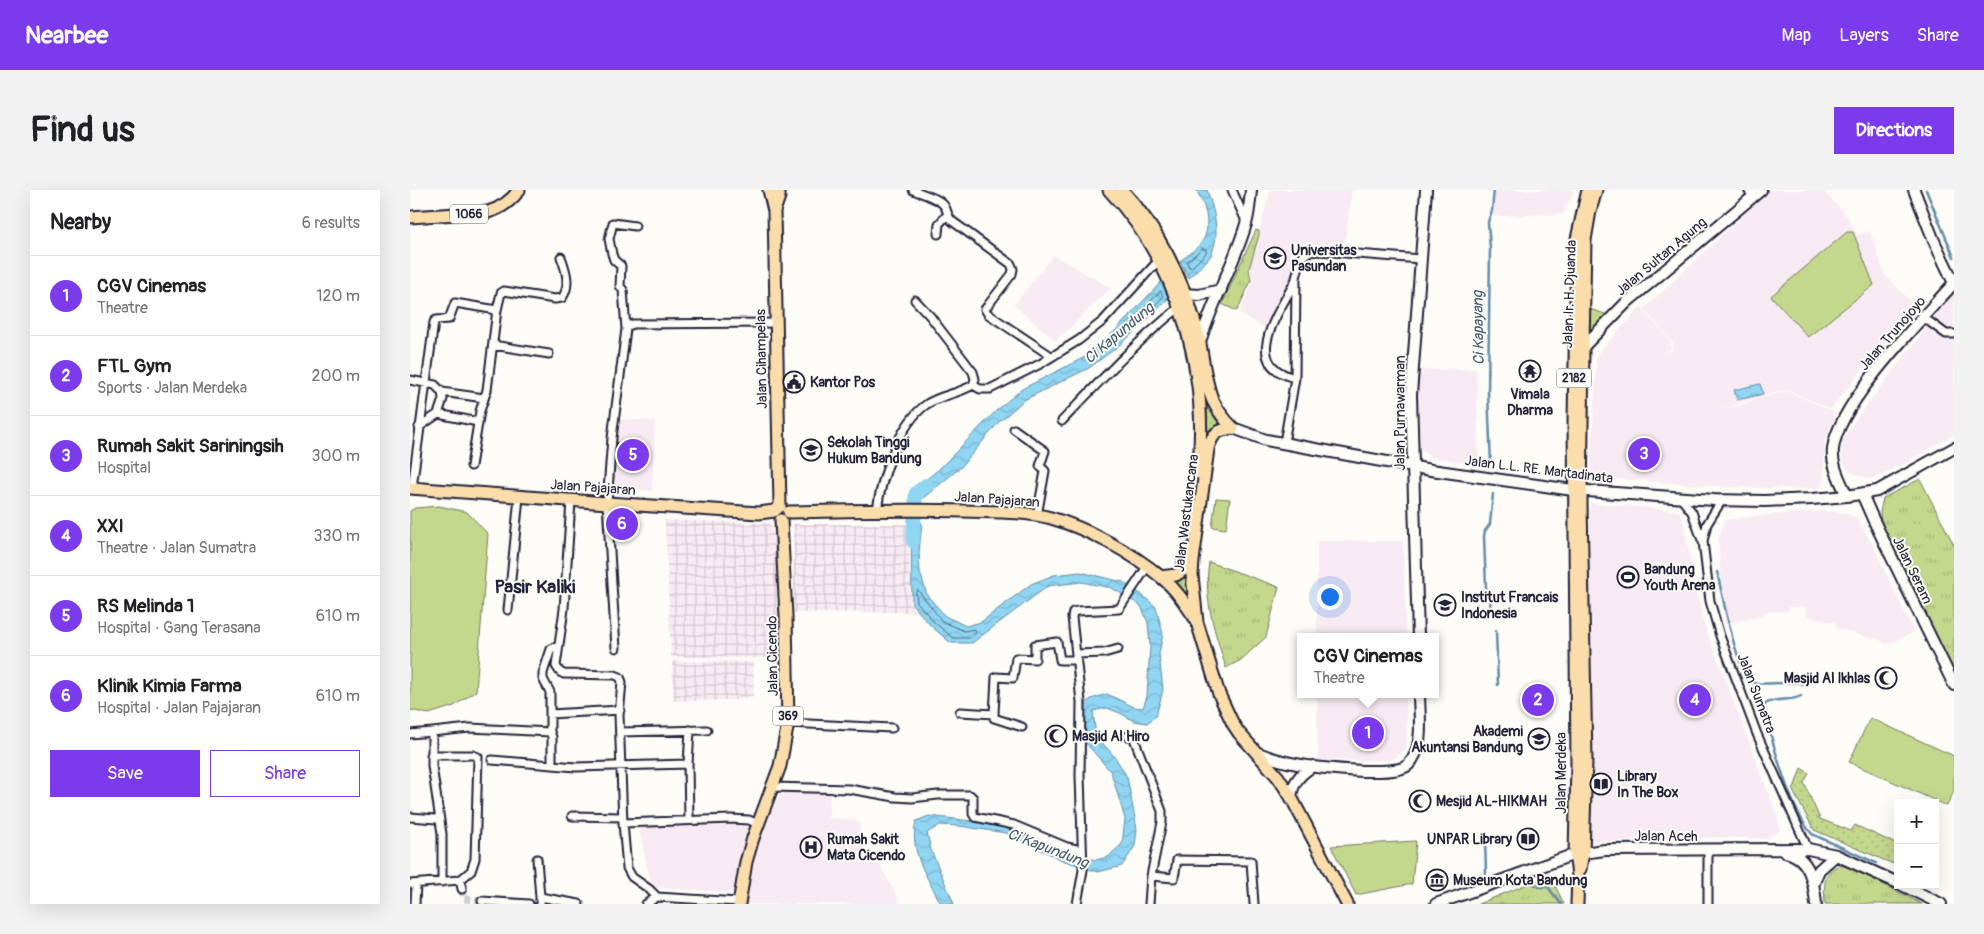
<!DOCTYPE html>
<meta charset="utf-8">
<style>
body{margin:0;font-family:Pangolin,sans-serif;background:#f2f2f2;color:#202124}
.controls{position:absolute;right:15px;bottom:15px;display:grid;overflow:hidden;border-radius:0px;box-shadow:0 5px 20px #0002}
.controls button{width:45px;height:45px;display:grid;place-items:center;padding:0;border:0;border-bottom:1px solid #e0e0e0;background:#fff;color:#202124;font:25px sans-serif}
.you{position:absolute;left:919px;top:406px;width:18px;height:18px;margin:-12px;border:4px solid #fff;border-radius:50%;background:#1a73e8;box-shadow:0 0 0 8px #1a73e833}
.badge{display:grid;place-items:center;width:32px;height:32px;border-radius:50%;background:#7c3aed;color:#fff;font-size:16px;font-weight:700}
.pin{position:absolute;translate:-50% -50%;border:2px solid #fff;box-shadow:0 1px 5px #0006}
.popup{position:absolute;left:887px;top:443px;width:142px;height:65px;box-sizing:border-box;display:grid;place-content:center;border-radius:0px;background:#fff;filter:drop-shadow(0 1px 4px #0005);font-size:16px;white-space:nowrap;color:#757577}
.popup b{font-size:19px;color:#202124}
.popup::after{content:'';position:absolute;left:50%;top:100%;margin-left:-10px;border:10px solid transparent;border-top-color:#fff}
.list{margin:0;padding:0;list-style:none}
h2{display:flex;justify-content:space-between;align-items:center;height:65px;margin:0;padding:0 20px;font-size:21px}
h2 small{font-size:16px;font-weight:400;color:#757577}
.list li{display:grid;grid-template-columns:32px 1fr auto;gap:15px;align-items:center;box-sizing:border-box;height:80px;padding:0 20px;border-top:1px solid #e0e0e0}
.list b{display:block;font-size:19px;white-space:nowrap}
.list p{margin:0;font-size:16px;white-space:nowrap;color:#757577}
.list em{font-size:16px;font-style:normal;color:#757577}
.actions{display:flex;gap:10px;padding:15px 20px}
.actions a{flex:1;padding:11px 0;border:1px solid #7c3aed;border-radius:0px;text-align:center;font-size:18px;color:#7c3aed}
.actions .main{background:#7c3aed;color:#fff}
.map{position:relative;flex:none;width:1544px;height:714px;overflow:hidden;border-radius:0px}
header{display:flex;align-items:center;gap:30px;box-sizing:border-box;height:70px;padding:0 25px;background:#7c3aed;color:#fff}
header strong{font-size:24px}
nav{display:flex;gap:28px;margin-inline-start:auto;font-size:18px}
.intro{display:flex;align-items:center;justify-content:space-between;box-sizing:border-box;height:120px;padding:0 30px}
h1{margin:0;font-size:35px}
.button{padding:12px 22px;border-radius:0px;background:#7c3aed;color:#fff;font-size:18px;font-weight:700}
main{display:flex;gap:30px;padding:0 30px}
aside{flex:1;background:#fff;border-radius:0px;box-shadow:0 5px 20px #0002}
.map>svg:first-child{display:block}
.built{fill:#f8eaf2}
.industrial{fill:url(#industrial-grid)}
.grass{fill:#c3d78d;stroke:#727c64}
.park{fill:url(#park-tufts);stroke:#727c64}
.garden{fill:url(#garden-dots);stroke:#727c64}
.water{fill:url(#water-waves);stroke:#648da9}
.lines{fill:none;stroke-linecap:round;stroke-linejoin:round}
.shore{stroke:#4e6a84;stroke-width:1}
.stream{stroke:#648da9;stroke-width:2.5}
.river{stroke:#90d5f2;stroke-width:14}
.street-tunnel{stroke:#d1d0d1;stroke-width:7;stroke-dasharray:7 3.5;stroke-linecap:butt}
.street-casing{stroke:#22223b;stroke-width:11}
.secondary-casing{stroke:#22223b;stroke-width:14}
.primary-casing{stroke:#22223b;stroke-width:15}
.street{stroke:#fdfcf7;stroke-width:7}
.secondary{stroke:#fdfcf7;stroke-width:10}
.primary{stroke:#faddab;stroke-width:11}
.labels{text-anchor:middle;stroke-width:4;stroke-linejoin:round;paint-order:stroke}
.shield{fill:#fdfcf7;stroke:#646373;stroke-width:1}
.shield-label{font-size:12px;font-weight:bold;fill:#22223b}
.poi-label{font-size:14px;font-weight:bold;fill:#22223b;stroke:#fdfcf7;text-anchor:start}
.street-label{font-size:14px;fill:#22223b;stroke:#fdfcf7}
.water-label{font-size:15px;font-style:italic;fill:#435872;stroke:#fdfcf7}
.district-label{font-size:19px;font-weight:bold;fill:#22223b;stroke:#fdfcf7}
</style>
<header>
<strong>Nearbee</strong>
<nav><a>Map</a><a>Layers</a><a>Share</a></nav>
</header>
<div class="intro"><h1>Find us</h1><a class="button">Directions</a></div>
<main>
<aside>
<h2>Nearby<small>6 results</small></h2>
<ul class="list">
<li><span class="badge">1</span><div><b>CGV Cinemas</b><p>Theatre</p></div><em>120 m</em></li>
<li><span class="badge">2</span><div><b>FTL Gym</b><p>Sports · Jalan Merdeka</p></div><em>200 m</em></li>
<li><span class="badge">3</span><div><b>Rumah Sakit Sariningsih</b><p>Hospital</p></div><em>300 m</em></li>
<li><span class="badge">4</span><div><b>XXI</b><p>Theatre · Jalan Sumatra</p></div><em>330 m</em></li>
<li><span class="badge">5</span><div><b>RS Melinda 1</b><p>Hospital · Gang Terasana</p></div><em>610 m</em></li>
<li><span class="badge">6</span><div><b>Klinik Kimia Farma</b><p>Hospital · Jalan Pajajaran</p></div><em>610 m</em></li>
</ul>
<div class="actions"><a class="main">Save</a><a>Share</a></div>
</aside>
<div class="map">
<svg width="1544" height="714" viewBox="0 0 1544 714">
<defs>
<pattern id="industrial-grid" width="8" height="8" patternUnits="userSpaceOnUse" patternTransform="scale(1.25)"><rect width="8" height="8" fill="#f8eaf2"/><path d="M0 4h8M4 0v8" fill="none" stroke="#d4c8d0"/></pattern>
<pattern id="park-tufts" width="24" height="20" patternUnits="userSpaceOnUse" patternTransform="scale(1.25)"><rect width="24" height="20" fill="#c3d78d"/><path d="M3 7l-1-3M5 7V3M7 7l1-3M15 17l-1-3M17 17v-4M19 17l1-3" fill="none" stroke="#a7b87b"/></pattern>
<pattern id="garden-dots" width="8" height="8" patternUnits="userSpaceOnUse" patternTransform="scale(1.25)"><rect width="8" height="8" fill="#c3d78d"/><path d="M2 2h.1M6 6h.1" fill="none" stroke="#a7b87b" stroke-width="1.8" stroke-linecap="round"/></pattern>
<pattern id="water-waves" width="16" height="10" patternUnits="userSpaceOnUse" patternTransform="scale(1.25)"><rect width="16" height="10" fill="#90d5f2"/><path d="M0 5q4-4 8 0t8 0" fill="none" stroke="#7cb7d0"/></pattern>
</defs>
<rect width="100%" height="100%" fill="#fdfcf7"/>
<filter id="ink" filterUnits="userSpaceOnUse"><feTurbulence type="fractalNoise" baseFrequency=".02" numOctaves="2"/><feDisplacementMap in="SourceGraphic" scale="10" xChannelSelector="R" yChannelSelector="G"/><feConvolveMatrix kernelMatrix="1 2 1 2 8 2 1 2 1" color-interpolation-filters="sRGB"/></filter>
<g filter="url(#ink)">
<path class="built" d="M 860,0 L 942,0 L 934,58 L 906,54 L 890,57 L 885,69 L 889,72 L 881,91 L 854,138 L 829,123 L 843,91 L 840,80 Z
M 1085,0 L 1164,0 L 1154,24 L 1082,26 Z
M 1360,0 L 1412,0 L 1436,25 L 1448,45 L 1460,41 L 1475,85 L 1504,115 L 1421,219 L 1377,200 L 1338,210 L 1321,217 L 1308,216 L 1322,218 L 1338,212 L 1377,201 L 1426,223 L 1415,251 L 1413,293 L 1406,299 L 1321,297 L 1180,287 L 1187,164 L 1231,117 L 1261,152 L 1261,159 L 1254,166 L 1263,159 L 1263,153 L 1234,119 Z
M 643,65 L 701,98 L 646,151 L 604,115 Z
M 1544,102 L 1544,244 L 1494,274 L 1461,289 L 1445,284 L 1437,279 L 1432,271 L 1431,253 L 1446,229 Z
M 1066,179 L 1069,275 L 1020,267 L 1011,259 L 1008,252 L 1008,180 Z
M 206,229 L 245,231 L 242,301 L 200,299 Z
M 1180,313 L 1261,320 L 1269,321 L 1272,328 L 1292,429 L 1368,628 L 1370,640 L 1357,649 L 1312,647 L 1183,652 L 1179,647 Z
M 1413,321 L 1437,323 L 1447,328 L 1461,352 L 1504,442 L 1475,455 L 1473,451 L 1427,439 L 1426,433 L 1397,426 L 1396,417 L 1379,417 L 1379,421 L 1356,422 L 1356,425 L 1315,434 L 1308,349 L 1315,330 L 1357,325 Z
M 907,351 L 993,351 L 996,447 L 907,447 Z
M 907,504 L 996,504 L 997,551 L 996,558 L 988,566 L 979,571 L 908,570 Z
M 376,601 L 420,602 L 419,628 L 445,630 L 449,633 L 453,656 L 468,672 L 491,714 L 337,714 L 341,685 L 347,657 L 367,609 Z
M 320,631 L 339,632 L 341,634 L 331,661 L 325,703 L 242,697 L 228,635 Z"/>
<path class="industrial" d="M 255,330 L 357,333 L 366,338 L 369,468 L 261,467 Z
M 383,334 L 499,334 L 501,414 L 505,422 L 384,423 Z
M 262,471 L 344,472 L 343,506 L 325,510 L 264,511 Z"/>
<path class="grass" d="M 1437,42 L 1443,42 L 1464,95 L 1398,147 L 1361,106 Z
M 806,308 L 820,309 L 816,339 L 802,337 Z
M 29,316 L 57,322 L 78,344 L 66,501 L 44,516 L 19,524 L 0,520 L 0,321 L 5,318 Z
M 1460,528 L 1544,566 L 1544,601 L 1537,616 L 1439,572 Z
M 1006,651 L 1002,694 L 946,705 L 921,656 Z"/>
<path class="park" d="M 846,40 L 849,41 L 849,45 L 839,79 L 841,91 L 827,121 L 812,114 Z
M 1177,118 L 1198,125 L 1176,144 Z
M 1510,289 L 1544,355 L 1544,482 L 1471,334 L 1470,322 L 1473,308 Z
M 799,372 L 869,397 L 856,447 L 831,470 L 816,478 C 805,442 793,410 799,372 Z
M 777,379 L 779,411 L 758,389 Z
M 1430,675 L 1439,677 L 1512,714 L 1415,714 C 1414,698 1412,681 1430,675 Z
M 1140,685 L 1154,714 L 1068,714 Z"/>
<path class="garden" d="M 797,217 L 809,234 L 797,241 Z
M 1391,578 L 1399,583 L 1394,593 L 1410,629 L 1441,641 L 1445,635 L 1488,655 L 1488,676 L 1404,640 L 1383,601 Z"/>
<path class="water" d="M 786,0 L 797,0 C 804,21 811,43 801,65 C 796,73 785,81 779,88 L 770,71 C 776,66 786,60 791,53 C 803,38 795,14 786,0 Z
M 753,90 L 760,107 L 731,136 L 706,158 L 679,178 L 614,210 L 589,232 L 551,277 L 512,309 L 499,309 L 508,296 L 529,279 L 586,221 L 612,199 L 675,167 L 705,141 Z
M 1350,194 L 1353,204 L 1327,210 L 1324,200 Z
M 501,333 L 512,333 L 509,362 L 510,382 L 517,405 L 535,426 L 556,436 L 571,432 L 621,394 L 644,385 L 670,382 L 713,392 L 731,404 L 746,417 L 753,444 L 749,464 L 753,500 L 746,526 L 737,533 L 724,531 L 710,523 L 697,518 L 683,521 L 686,546 L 705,567 L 717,587 L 727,639 L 725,656 L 712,676 L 688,682 L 652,670 L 596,643 L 549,636 L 530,635 L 517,643 L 521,660 L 544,714 L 531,714 C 517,686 499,663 506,631 L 519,626 L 604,636 L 652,658 L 685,670 L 698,667 L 712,654 L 715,629 L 701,582 L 675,552 L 671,531 L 674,515 L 681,509 L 697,504 L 724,517 L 733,518 L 737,506 L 740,456 L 738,433 L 731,416 L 702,398 L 671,392 L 638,396 L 562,453 L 541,453 L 521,436 L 502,414 Z"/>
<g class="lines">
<path class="shore" d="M 792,59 L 796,59 L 796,63 L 782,77 L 779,77 L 777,72 Z
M 751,101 L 753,107 L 728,132 L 724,135 L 722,135 L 722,131 Z
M 508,400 L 532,431 L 554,441 L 565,439 L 566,443 L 559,448 L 543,448 L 524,432 L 507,412 L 506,403 Z"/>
<path class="stream" d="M 1516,0 L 1544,67
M 1081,275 L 1078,202 L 1080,59 L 1078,32 L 1082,20 L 1084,0
M 1307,382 C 1312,401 1327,489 1345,493 C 1356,495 1379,492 1392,492 L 1393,495
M 1081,424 L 1080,408 L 1076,398 L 1074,346 L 1075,341 L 1080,334 L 1083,304
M 1086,441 L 1088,495
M 1391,506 C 1380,512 1366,507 1355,514 L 1354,518 C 1362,551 1380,620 1402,644 L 1466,673
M 1090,559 L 1090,535
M 1075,646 L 1076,684
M 1119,691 L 1129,697 L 1138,697 L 1151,714"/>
<path class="river" d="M 503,351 L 506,303 L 516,295"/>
<path class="street-tunnel" d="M 52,699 L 54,709 L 72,711"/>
<g class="street-casing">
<path id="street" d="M 503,0 C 512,4 530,8 535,17 C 538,22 537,26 542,31 L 601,74 L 603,79 L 602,84 L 575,119 L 578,124 L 641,166
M 822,0 L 836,31
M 1338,0 L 1343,6
M 528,44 L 529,34 L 537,25
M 87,120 L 91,103 L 94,101 L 145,109 L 152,108 C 161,96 156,80 151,67
M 1513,127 L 1536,144 L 1544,144
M 216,137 L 223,134 L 366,133
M 83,155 L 139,164
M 885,188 C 829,174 870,122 885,91
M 0,190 L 25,195 L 32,202 L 33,209 L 28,224 L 9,237
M 563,195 L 570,199 L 580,199 L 630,174 L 669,150 L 693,131 L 749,70
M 32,202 L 74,208
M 28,224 L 68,232
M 652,231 C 690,191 726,152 770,117
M 604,239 L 635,261 L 630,276 L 635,281 L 627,326
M 874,253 L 885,188 L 886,88 L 891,68 L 898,62 L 910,61 L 1010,69
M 2,298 L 24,132 L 26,130 L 39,129 L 45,113 L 87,120 L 77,200 L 70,221 L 61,276
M 1270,307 L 1282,322 L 1292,350
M 1312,310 L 1297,334 L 1293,351 L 1300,411 L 1310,446 L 1347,544 L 1398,659
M 161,311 L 154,419 L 146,476 L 150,482 L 154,484 L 205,485 L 210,487 L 212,492 L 209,525 L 213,633 L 217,678 L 222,687 L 239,699 L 247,707 L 329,712
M 467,320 C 471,289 489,233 517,214 C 531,205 548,204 563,195 L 565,189 L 563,182 L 520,126 L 505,110
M 98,420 L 109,307
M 206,458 L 197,313 L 202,248 L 216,139 L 213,100 L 210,96 L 211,76 L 204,70 L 202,64 L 199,49 L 203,33 L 225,36
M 666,464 L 694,463 L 708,459
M 550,522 L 584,524 L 586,487 L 603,488 L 606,468 L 625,469 L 625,455 L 647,452 L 650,470 L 666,470
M 140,524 L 210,520
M 584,524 L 584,528 L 612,537
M 378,533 L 482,538
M 22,542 L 60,538 L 140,542 L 142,547 L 142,575
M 140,542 L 140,502 L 133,489 L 133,483 L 141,459 L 148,456
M 210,542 L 297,540
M 0,544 L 22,542 L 22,576 L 32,644 L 32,692
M 718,546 L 723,546 L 752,621 L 752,632 L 741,686 L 739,714
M 82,570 L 166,577 L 278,574
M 363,597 L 439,599 L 485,607 L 502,608 L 528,605 L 560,605 L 563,608 L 563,624 L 565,627 L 604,635 L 657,657 L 672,660
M 162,626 L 212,627
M 0,627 L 26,629
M 279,630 L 278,574 L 280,540
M 213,633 L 321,629 L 339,630 L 348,634
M 1298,659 L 1298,714
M 127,669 L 130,707
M 741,686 L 764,688 L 767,670 L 841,671 L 844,714
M 50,690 L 52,699
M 0,694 L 50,690 L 61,681 L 65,669 L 68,567 L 63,565 L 21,565
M 72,711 L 119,714
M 5,714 L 6,694
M 130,714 L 130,707 L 169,714
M 236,714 L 247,707
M 667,714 L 673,680 L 670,586 L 671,512 L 662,427 L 663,422 L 667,421 L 709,419 L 737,377"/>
</g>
<g class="secondary-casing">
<path id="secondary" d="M 1504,0 L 1524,51 L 1544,93
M 774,104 L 789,105 L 811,100
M 790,152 C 802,112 824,75 836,34 C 839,24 840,11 841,0
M 1173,157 L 1216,113 L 1351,0
M 823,238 L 856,250 L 1021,280 L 1163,300 L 1304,310 L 1355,311 L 1402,309 L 1437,306 L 1467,301 L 1544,258
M 1452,304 L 1463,329 L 1544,495
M 1437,306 C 1431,292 1421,275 1423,259 C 1428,213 1512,129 1544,93
M 1008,447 L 1001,205 L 1016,0
M 848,563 C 858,567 867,570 877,572 C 898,577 985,588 998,575 C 1015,559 1009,525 1009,504
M 881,607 C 883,592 890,584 903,576
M 1375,662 C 1400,666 1404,693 1406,714
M 1404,693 L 1409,680 L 1426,665
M 1492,695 L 1531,714
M 1026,714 L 1165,664 L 1195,660 L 1398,659 L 1426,665 L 1488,693"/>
</g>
<g class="primary-casing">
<path id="primary" d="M 359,0 L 364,21 L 370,316
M 699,0 C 769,75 800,182 788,283
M 712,0 C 747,37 772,88 786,136 C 793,160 793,188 803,211 C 808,221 815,230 823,238
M 364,21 L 369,7 L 369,0
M 0,27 L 78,22 C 92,18 101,11 109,0
M 823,238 C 808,240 802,243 798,259 L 783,371 L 782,385 L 787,432 L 804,488 L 809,504 L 823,534 L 829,543 L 868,587 L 881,607 L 937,714
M 0,298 L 197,313 L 349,323 L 364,321 L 370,316
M 379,322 C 437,321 495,319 554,321 C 582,322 613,321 641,328 C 676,338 723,363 751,387 C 765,398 775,413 785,428
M 751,387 L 766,385 L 772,381 L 777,360
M 1170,679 L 1173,663 L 1176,570 L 1171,314 L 1173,157 L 1175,50 L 1180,21 L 1186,0
M 329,714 L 336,672 L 343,648 L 370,576 L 378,533 L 376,426 L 371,330
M 1167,714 L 1168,685 L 1165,664 L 1167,575 L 1164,232 L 1167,49 L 1178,0"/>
</g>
<use href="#street" class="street"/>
<use href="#secondary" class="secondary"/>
<use href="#primary" class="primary"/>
</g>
</g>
<defs>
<g id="university-ring" transform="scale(1.125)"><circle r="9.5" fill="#fdfcf7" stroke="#22223b" stroke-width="1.5"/><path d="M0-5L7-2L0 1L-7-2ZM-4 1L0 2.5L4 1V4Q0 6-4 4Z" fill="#22223b"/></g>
<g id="temple-ring" transform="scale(1.125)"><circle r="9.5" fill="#fdfcf7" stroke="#22223b" stroke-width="1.5"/><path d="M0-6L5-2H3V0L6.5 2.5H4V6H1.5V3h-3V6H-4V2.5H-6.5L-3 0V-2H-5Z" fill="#22223b"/></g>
<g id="civic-ring" transform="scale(1.125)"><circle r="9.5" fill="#fdfcf7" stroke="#22223b" stroke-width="1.5"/><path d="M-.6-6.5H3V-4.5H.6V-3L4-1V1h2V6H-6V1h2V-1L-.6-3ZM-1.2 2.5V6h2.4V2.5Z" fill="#22223b"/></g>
<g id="stadium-ring" transform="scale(1.125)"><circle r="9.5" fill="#fdfcf7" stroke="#22223b" stroke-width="1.5"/><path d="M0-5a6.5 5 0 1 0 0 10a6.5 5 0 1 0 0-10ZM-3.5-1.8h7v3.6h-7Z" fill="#22223b"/></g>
<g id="mosque-ring" transform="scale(1.125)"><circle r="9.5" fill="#fdfcf7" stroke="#22223b" stroke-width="1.5"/><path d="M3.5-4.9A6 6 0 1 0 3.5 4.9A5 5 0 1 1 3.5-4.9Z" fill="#22223b"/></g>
<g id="library-ring" transform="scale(1.125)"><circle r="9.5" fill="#fdfcf7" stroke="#22223b" stroke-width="1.5"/><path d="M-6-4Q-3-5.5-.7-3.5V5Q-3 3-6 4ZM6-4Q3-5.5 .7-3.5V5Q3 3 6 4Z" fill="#22223b"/></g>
<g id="hospital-ring" transform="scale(1.125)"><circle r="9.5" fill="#fdfcf7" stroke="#22223b" stroke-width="1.5"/><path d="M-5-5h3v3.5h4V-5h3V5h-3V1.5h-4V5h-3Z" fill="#22223b"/></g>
<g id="museum-ring" transform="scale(1.125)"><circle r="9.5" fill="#fdfcf7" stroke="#22223b" stroke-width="1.5"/><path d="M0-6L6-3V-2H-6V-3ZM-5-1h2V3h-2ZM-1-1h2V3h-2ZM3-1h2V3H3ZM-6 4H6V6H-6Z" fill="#22223b"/></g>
</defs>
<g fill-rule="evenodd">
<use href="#university-ring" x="865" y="68"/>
<use href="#temple-ring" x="1120" y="181"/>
<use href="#civic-ring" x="384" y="192"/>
<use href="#university-ring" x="401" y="260"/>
<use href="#stadium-ring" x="1218" y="387"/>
<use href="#university-ring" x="1035" y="415"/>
<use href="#mosque-ring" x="1476" y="488"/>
<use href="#mosque-ring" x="646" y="546"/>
<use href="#university-ring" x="1129" y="549"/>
<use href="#library-ring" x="1191" y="594"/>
<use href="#mosque-ring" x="1010" y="611"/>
<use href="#library-ring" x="1118" y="649"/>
<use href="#hospital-ring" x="401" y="657"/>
<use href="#museum-ring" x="1027" y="690"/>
</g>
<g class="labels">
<g class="shield">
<rect x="40" y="14.5" width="38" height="19" rx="4"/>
<rect x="1146.5" y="178.5" width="35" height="19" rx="4"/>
<rect x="363" y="516.5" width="30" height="19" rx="4"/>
</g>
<g class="shield-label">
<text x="59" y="28">1066</text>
<text x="1164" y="192">2182</text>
<text x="378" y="530">369</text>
</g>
<g class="poi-label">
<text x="881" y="65">Universitas<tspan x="881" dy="16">Pasundan</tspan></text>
<text x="400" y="197">Kantor Pos</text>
<text x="1120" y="209" text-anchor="middle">Vimala<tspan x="1120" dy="16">Dharma</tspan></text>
<text x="417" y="257">Sekolah Tinggi<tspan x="417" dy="16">Hukum Bandung</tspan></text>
<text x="1234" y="384">Bandung<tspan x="1234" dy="16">Youth Arena</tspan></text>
<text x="1051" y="412">Institut Francais<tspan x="1051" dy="16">Indonesia</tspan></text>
<text x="1460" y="493" text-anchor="end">Masjid Al Ikhlas</text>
<text x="1113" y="546" text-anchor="end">Akademi<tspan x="1113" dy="16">Akuntansi Bandung</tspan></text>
<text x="662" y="551">Masjid Al Hiro</text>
<text x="1207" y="591">Library<tspan x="1207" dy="16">In The Box</tspan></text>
<text x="1026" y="616">Mesjid AL-HIKMAH</text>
<text x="417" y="654">Rumah Sakit<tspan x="417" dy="16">Mata Cicendo</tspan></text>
<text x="1102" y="654" text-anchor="end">UNPAR Library</text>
<text x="1043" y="695">Museum Kota Bandung</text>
</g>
<g class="street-label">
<text transform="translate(1251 66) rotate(-40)" y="5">Jalan Sultan Agung</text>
<text transform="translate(1159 104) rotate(-88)" y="5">Jalan Ir. H. Djuanda</text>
<text transform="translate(1482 143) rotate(-49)" y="5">Jalan Trunojoyo</text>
<text transform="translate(351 169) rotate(-91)" y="5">Jalan Cihampelas</text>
<text transform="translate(990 223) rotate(-90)" y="5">Jalan Purnawarman</text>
<text transform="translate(1129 279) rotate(7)" y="5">Jalan L.L. RE. Martadinata</text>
<text transform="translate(183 297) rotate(4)" y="5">Jalan Pajajaran</text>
<text transform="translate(587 309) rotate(4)" y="5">Jalan Pajajaran</text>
<text transform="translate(776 323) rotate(-83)" y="5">Jalan Wastukancana</text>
<text transform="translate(1503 380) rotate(64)" y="5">Jalan Seram</text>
<text transform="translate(362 466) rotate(-91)" y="5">Jalan Cicendo</text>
<text transform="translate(1347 503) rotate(69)" y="5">Jalan Sumatra</text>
<text transform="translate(1151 583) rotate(-90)" y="5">Jalan Merdeka</text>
<text x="1256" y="651">Jalan Aceh</text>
</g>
<g class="water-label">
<text transform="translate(1068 138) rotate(-91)" y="5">Ci Kapayang</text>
<text transform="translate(709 143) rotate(-40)" y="5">Ci Kapundung</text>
<text transform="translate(638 658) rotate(21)" y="5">Ci Kapundung</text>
</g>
<g class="district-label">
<text x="125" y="403">Pasir Kaliki</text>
</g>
</g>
</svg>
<div class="controls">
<button>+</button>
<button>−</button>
</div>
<div class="you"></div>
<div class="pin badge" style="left:958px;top:543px">1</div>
<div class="popup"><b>CGV Cinemas</b>Theatre</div>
<div class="pin badge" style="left:1128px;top:510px">2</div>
<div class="pin badge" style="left:1234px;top:264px">3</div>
<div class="pin badge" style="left:1285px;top:510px">4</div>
<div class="pin badge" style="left:223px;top:265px">5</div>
<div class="pin badge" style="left:212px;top:334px">6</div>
</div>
</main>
